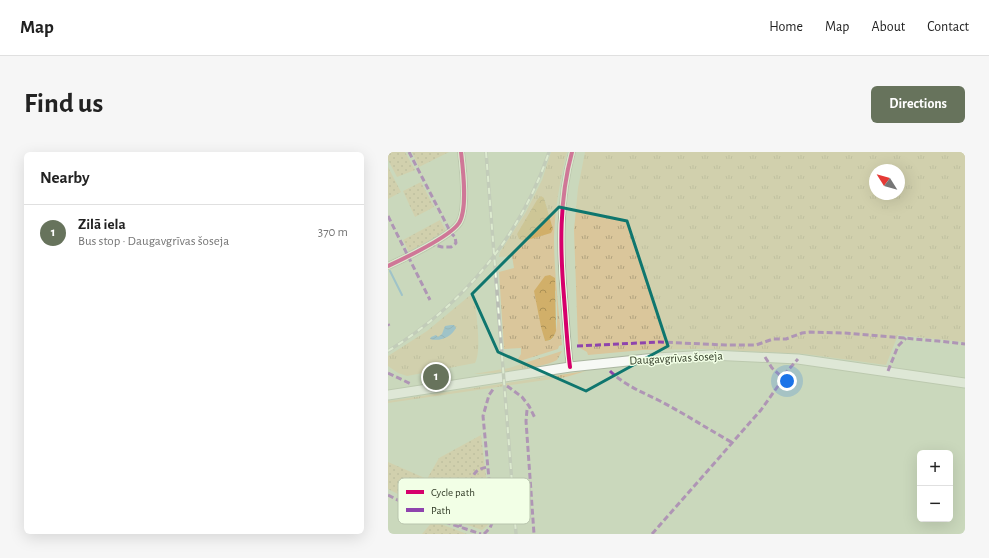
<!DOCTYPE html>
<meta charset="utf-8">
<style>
body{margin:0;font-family:"Alegreya Sans",sans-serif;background:#f6f6f6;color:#222}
.controls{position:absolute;right:12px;bottom:12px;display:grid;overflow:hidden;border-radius:6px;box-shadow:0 4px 16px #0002}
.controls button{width:36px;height:36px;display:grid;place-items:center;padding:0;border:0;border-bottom:1px solid #e0e0e0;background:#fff;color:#222;font:20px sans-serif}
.compass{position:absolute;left:481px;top:12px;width:36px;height:36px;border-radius:50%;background:#fff;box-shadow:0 4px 16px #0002;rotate:307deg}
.you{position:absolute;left:399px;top:229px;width:14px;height:14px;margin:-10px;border:3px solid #fff;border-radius:50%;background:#1a73e8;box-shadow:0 0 0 6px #1a73e833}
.badge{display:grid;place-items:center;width:26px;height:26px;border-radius:50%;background:#67735c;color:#fff;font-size:13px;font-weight:700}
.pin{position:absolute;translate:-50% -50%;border:2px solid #fff;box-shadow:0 1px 4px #0006}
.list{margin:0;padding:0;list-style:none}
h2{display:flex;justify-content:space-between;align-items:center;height:52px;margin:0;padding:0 16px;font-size:17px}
h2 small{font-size:13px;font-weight:400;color:#767676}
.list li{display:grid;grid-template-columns:26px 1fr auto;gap:12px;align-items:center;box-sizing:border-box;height:56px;padding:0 16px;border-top:1px solid #e0e0e0}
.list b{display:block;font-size:15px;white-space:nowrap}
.list p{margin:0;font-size:13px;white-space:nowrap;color:#767676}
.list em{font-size:13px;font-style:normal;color:#767676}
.map{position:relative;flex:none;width:577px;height:382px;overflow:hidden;border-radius:6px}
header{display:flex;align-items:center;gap:24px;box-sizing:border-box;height:56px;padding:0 20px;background:#fff;border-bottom:1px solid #e0e0e0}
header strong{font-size:19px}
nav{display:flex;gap:22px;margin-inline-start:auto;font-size:14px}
.intro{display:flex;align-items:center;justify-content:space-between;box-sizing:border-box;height:96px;padding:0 24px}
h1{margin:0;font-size:28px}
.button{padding:10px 18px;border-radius:6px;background:#67735c;color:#fff;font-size:14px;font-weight:700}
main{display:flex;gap:24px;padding:0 24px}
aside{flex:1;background:#fff;border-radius:6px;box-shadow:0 4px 16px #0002}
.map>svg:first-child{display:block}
.grass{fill:url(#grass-tufts);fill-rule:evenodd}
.forest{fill:url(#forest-crowns)}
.garden{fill:url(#garden-dots)}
.water{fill:url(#water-waves)}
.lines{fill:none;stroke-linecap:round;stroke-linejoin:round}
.stream{stroke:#6ca9d7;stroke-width:2}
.minor-casing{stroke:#abb6a0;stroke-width:8}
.secondary-casing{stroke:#abb6a0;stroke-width:11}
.minor{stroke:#f7f9f5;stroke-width:6}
.secondary{stroke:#f7f9f5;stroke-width:9}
.rail-casing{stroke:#b9bdb5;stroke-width:3.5}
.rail{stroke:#f2ffe6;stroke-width:2;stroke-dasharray:6;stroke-linecap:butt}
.quiet{stroke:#8e44ad;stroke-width:3;stroke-dasharray:6 3;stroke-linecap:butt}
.cycleway-casing{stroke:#f2ffe6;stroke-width:6}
.cycleway{stroke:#d6006c;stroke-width:4}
.marked{fill:none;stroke:#0f766e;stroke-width:3;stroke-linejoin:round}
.labels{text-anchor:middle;stroke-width:3;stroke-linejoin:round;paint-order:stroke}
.street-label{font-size:12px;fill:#323c28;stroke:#f2ffe6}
.key{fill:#f2ffe6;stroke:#b8c4ad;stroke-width:1}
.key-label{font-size:11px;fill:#323c28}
</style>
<header>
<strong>Map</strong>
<nav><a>Home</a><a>Map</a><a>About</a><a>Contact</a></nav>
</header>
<div class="intro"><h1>Find us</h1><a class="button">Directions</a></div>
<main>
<aside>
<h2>Nearby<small></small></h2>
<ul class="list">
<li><span class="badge">1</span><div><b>Zilā iela</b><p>Bus stop · Daugavgrīvas šoseja</p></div><em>370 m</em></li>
</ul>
</aside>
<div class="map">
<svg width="577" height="382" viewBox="0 0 577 382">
<defs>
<pattern id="grass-tufts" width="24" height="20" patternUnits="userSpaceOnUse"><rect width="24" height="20" fill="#dac69b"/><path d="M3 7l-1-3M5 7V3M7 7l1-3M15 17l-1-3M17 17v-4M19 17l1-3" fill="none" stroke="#b1a27e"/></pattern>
<pattern id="forest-crowns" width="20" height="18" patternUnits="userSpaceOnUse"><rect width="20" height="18" fill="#d1af69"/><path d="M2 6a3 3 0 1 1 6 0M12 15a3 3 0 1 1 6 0" fill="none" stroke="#aa9056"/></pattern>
<pattern id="garden-dots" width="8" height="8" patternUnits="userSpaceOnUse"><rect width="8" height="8" fill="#dac69b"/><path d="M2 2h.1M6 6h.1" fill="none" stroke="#b1a27e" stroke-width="1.8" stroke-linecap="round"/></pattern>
<pattern id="water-waves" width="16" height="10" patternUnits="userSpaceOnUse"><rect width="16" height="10" fill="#6ca9d7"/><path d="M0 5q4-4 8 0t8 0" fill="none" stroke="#598bae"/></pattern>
</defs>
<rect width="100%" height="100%" fill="#cad8bc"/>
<path class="grass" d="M 163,0 L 179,0 C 172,28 167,57 166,85 C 166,121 171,158 174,193 L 171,194 L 170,197 L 132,209 L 130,207 L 133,202 L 133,196 L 116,197 L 111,120 L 126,116 L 124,104 L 111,105 L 112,100 L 138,60 L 154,28 ZM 156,46 L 165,77 L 163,80 L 136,89 L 129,82 ZM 168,138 C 168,149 172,176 165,186 C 163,189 160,189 157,189 L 151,163 Z
M 197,0 L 577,0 L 577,190 L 510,183 L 498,213 L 417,202 L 314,197 L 255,198 L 200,203 L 199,200 L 192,196 L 190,191 L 186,78 L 190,36 ZM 487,18 L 511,18 L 511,42 L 487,42 Z
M 85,142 L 87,147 C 88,163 94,198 87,211 L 19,224 L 10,221 L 0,214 L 0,204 L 39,179 L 80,145 Z
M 174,199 L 169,208 C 152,217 105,222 86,222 L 121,216 Z
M 198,219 L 178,225 L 0,251 L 0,249 Z"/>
<path class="forest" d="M 153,44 L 156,46 L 165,77 L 163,81 L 136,89 L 131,87 L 129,82 L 149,48 Z
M 162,123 L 167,126 L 168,179 C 166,185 164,189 157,189 L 153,175 L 146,139 L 157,124 Z"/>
<path class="garden" d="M 0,0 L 17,0 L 27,18 L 9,25 L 0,8 Z
M 24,0 L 61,0 L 31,15 Z
M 0,15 L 13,40 L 0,47 Z
M 33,30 L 46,55 L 27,65 L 15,39 Z
M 52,68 L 57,77 L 57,81 L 21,100 L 15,88 Z
M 93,283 L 103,365 L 100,373 L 94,378 L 51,363 L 0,337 L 0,310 L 39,327 L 51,306 Z
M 45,369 L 79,382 L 34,382 Z"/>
<path class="water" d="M 63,173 L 66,173 L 68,176 C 63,185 52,190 42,187 L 43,185 L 48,183 L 50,185 L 54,182 L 57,174 Z"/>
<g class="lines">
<path class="stream" d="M 2,119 L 14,143"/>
<g class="minor-casing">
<path id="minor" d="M 0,114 C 17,106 62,85 71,71 C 80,57 75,17 73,0
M 182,215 C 179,192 178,169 176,145 C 172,96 171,48 184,0"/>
</g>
<g class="secondary-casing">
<path id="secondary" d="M 0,243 L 182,215 L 268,206 L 323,203 L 410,207 L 577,231"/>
</g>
<use href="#minor" class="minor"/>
<use href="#secondary" class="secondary"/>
<g class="rail-casing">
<path id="rail" d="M 98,0 L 128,382
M 0,199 C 75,153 133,84 161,0"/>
</g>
<use href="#rail" class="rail"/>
<path class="quiet" d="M 21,0 L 63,81 L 67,85 L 68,91 L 63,95 L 54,95 L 43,92
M 0,64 L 42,148
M 0,172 L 1,174
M 189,194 L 272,190 L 338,193 L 368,193 L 385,187 L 398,187 L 414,181 L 422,180 L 457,181 L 550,189 L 577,192
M 377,205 L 384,216 L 394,225
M 222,219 C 236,233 254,240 272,249 C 297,262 320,277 345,291
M 500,219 L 510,194 L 518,186
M 0,221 L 23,232
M 119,234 L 134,245 L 141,254 L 147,266
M 139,258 L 138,269 L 146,382
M 0,343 L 45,366 L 93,382
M 72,375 C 75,363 80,330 87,321 C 90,317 95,316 100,315
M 96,382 L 102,376 L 105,369 L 95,264 L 101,243 L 106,236
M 264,382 L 373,258 L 390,234 L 394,225 L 410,207"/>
<g class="cycleway-casing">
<path id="cycleway" d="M 0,114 C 17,106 62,85 71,71 C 80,57 75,17 73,0
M 182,215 C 179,192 178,169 176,145 C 172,96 171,48 184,0"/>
</g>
<use href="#cycleway" class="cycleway"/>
</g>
<path d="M0 0H577V382H0ZM 171,55 L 239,69 L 280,194 L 198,239 L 110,200 L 84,142 Z" fill="#cad8bc" fill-opacity=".55" fill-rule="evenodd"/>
<path class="marked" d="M 171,55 L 239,69 L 280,194 L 198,239 L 110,200 L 84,142 Z"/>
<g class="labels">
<g class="street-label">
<text transform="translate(288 206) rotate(-3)" y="4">Daugavgrīvas šoseja</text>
</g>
</g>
<rect x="10" y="326" width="132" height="46" rx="6" class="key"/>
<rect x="18" y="338" width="18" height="4" fill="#d6006c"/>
<rect x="18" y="356" width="18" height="4" fill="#8e44ad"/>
<g class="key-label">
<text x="43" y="344">Cycle path</text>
<text x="43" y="362">Path</text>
</g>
</svg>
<div class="controls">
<button>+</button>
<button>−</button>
</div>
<svg class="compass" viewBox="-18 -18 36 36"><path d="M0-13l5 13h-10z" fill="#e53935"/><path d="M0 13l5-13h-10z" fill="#767676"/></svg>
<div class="you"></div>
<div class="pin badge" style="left:48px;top:225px">1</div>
</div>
</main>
